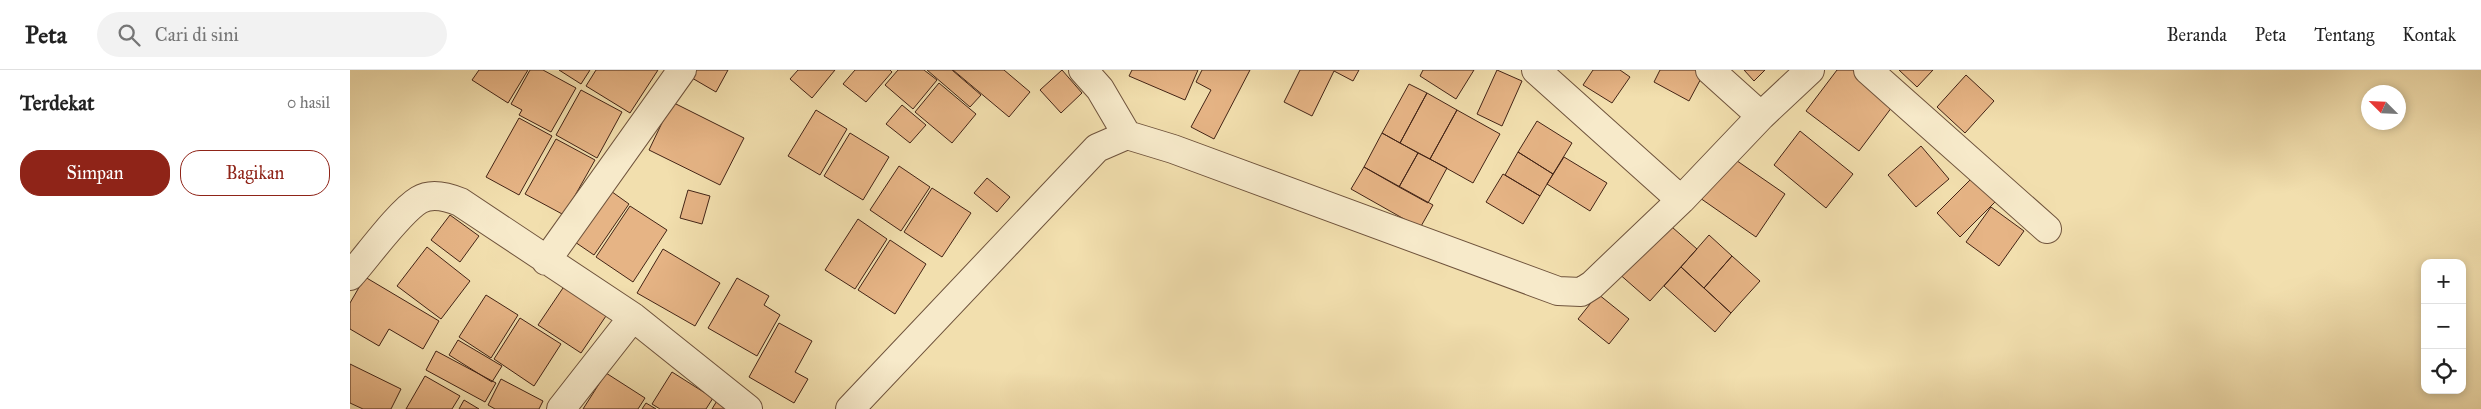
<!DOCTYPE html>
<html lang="id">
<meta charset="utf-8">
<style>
body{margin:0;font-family:"IM FELL Great Primer",serif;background:#f2f2f2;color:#222}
.controls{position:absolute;right:15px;bottom:15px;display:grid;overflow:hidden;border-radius:10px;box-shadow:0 2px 8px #0003}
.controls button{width:45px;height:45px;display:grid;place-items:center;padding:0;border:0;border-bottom:1px solid #e0e0e0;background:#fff;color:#222;font:25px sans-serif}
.compass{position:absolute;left:2011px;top:15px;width:45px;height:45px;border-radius:50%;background:#fff;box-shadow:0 2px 8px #0003;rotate:294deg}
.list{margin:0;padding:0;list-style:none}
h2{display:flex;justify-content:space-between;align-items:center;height:65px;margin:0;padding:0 20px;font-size:21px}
h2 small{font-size:16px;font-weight:400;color:#767676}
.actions{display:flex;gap:10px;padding:15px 20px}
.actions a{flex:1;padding:11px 0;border:1px solid #8f2418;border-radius:20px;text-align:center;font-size:18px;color:#8f2418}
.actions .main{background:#8f2418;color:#fff}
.icon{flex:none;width:28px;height:28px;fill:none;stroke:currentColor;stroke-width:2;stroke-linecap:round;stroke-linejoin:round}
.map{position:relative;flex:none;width:2131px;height:339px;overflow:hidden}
header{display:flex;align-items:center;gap:30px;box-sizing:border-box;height:70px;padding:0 25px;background:#fff;border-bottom:1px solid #e0e0e0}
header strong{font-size:24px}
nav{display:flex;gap:28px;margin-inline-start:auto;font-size:18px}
.search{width:350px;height:45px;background:#f2f2f2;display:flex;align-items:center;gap:12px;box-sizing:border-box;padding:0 18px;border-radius:28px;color:#767676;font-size:19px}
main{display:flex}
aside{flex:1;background:#fff}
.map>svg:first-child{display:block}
.building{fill:#e6b485;stroke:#432416}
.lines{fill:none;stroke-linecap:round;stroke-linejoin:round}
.street-casing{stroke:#6f533c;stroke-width:30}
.street{stroke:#f7eaca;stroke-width:28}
</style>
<header>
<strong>Peta</strong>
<div class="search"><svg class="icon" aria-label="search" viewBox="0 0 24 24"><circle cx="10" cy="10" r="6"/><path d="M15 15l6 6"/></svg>Cari di sini</div>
<nav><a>Beranda</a><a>Peta</a><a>Tentang</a><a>Kontak</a></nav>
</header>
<main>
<aside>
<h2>Terdekat<small>0 hasil</small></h2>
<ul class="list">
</ul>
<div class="actions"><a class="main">Simpan</a><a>Bagikan</a></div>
</aside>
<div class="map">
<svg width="2131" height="339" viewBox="0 0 2131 339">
<rect width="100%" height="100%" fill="#f2dfae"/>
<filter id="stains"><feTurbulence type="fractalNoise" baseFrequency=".004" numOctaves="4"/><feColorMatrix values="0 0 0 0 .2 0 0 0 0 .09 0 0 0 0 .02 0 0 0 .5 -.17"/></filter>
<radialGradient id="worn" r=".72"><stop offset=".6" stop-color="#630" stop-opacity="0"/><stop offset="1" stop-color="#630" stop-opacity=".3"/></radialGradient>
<path class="building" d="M 129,0 L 178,0 L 158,33 L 122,10 Z
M 180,0 L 193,0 L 226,18 L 201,62 L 169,45 L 172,40 L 161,34 Z
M 209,0 L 240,0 L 231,14 Z
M 246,0 L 308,0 L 280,43 L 236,16 Z
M 346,0 L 378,0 L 366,22 L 342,8 Z
M 448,0 L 485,0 L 462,28 L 440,9 Z
M 505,0 L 540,0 L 542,2 L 516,32 L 493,14 Z
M 548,0 L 574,0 L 587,10 L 563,39 L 535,15 Z
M 577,0 L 602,0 L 631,25 L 620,37 Z
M 603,0 L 654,0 L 680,22 L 659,47 Z
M 712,0 L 732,23 L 711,43 L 690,20 Z
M 782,0 L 848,0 L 835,30 L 779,6 Z
M 852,0 L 900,0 L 864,69 L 841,57 L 861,20 L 846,12 Z
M 950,0 L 1009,0 L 1003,11 L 984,1 L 962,46 L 934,32 Z
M 1073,0 L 1124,0 L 1106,29 L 1070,6 Z
M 1147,0 L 1172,11 L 1152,56 L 1127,44 Z
M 1243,0 L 1270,0 L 1280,7 L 1262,33 L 1233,15 Z
M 1310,0 L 1353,0 L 1355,1 L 1339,31 L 1304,12 Z
M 1394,0 L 1415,0 L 1404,11 Z
M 1487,0 L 1503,0 L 1545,33 L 1509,81 L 1456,41 Z
M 1549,0 L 1583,0 L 1567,17 Z
M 1616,5 L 1644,31 L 1615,63 L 1587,37 Z
M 589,13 L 626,44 L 602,73 L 565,42 Z
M 1059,14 L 1077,23 L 1050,73 L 1032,63 Z
M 231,20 L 272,42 L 247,88 L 206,65 Z
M 1077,23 L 1107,40 L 1080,89 L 1050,73 Z
M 322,32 L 394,68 L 370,115 L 299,80 Z
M 552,35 L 576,55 L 560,73 L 536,54 Z
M 466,40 L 497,59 L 470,105 L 438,86 Z
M 1107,40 L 1150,64 L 1123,113 L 1080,89 Z
M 169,48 L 202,66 L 169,125 L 136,107 Z
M 1187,51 L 1222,73 L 1203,104 L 1168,82 Z
M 1450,61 L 1503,104 L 1476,138 L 1424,95 Z
M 500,63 L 539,87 L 513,130 L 474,106 Z
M 1032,63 L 1068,83 L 1049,117 L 1014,97 Z
M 206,69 L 245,90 L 214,145 L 175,124 Z
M 1571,76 L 1599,109 L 1566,137 L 1538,105 Z
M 1168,82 L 1203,104 L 1190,126 L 1155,105 Z
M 1068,83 L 1097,98 L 1078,133 L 1049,117 Z
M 1380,86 L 1435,124 L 1406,167 L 1350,128 Z
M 1214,87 L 1257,113 L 1240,141 L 1197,114 Z
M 549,96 L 580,117 L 551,161 L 520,140 Z
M 1014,97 L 1083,135 L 1070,158 L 1001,119 Z
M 1153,104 L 1190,126 L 1173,154 L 1136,132 Z
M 1625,105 L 1648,129 L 1610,167 L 1587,143 Z
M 637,108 L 660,127 L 647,142 L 624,123 Z
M 582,118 L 621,143 L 592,187 L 554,162 Z
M 258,119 L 279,134 L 244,185 L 222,170 Z
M 338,120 L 360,126 L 352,154 L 330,148 Z
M 280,136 L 317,160 L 283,212 L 246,187 Z
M 1641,137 L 1674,161 L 1649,196 L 1616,172 Z
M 100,145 L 129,166 L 110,192 L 81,170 Z
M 508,149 L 537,169 L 505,219 L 475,200 Z
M 1314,150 L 1347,179 L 1300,231 L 1267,202 Z
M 1359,165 L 1382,186 L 1354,218 L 1331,197 Z
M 540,170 L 576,194 L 545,244 L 508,220 Z
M 77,177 L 120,211 L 91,249 L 47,216 Z
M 313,179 L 370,213 L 345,256 L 287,223 Z
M 1382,186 L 1410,211 L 1381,243 L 1354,218 Z
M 1331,197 L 1381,243 L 1365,262 L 1314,216 Z
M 15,207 L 89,251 L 73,279 L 39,259 L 29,276 L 0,259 L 0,233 Z
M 387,208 L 419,226 L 414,235 L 430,245 L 407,286 L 358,258 Z
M 215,215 L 258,243 L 231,283 L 188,255 Z
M 1248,224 L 1279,249 L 1259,274 L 1228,249 Z
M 136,225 L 168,245 L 141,288 L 109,267 Z
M 170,248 L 211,274 L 184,316 L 144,289 Z
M 429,253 L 462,271 L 445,302 L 458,309 L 444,333 L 399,307 Z
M 108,270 L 152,296 L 142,312 L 99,285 Z
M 86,281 L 146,313 L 135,332 L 76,300 Z
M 0,294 L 51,319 L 41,339 L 13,339 L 0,333 Z
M 322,302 L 363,328 L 356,339 L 310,339 L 302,334 Z
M 256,303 L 295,328 L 288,339 L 233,339 Z
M 75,306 L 110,326 L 102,339 L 56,339 Z
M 151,309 L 193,331 L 189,339 L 145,339 L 138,335 Z
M 368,329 L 384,339 L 362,339 Z
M 114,330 L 129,339 L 109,339 Z
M 296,333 L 306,339 L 292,339 Z"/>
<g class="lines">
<g class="street-casing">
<path id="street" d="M 733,0 L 750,19 L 777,65
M 1186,0 L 1331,130
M 1360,0 L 1411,46
M 1518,0 L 1697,159
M 196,191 L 332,0
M 0,206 C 17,187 49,142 69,130 C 82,122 98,127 110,132 L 283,247 L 398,339
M 211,339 L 283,247
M 500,339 L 747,78 L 777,65 L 823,79 L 1208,221 L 1231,222 L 1242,215 L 1331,130 L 1411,46 L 1460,0"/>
</g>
<use href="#street" class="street"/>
</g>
<rect width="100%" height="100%" filter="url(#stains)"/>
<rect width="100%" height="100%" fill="url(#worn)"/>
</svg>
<div class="controls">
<button>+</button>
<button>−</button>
<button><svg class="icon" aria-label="locate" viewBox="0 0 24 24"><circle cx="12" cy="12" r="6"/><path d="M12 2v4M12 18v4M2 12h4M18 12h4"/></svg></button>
</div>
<svg class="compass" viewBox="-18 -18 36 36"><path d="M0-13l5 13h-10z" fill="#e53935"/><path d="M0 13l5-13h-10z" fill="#767676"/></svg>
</div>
</main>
